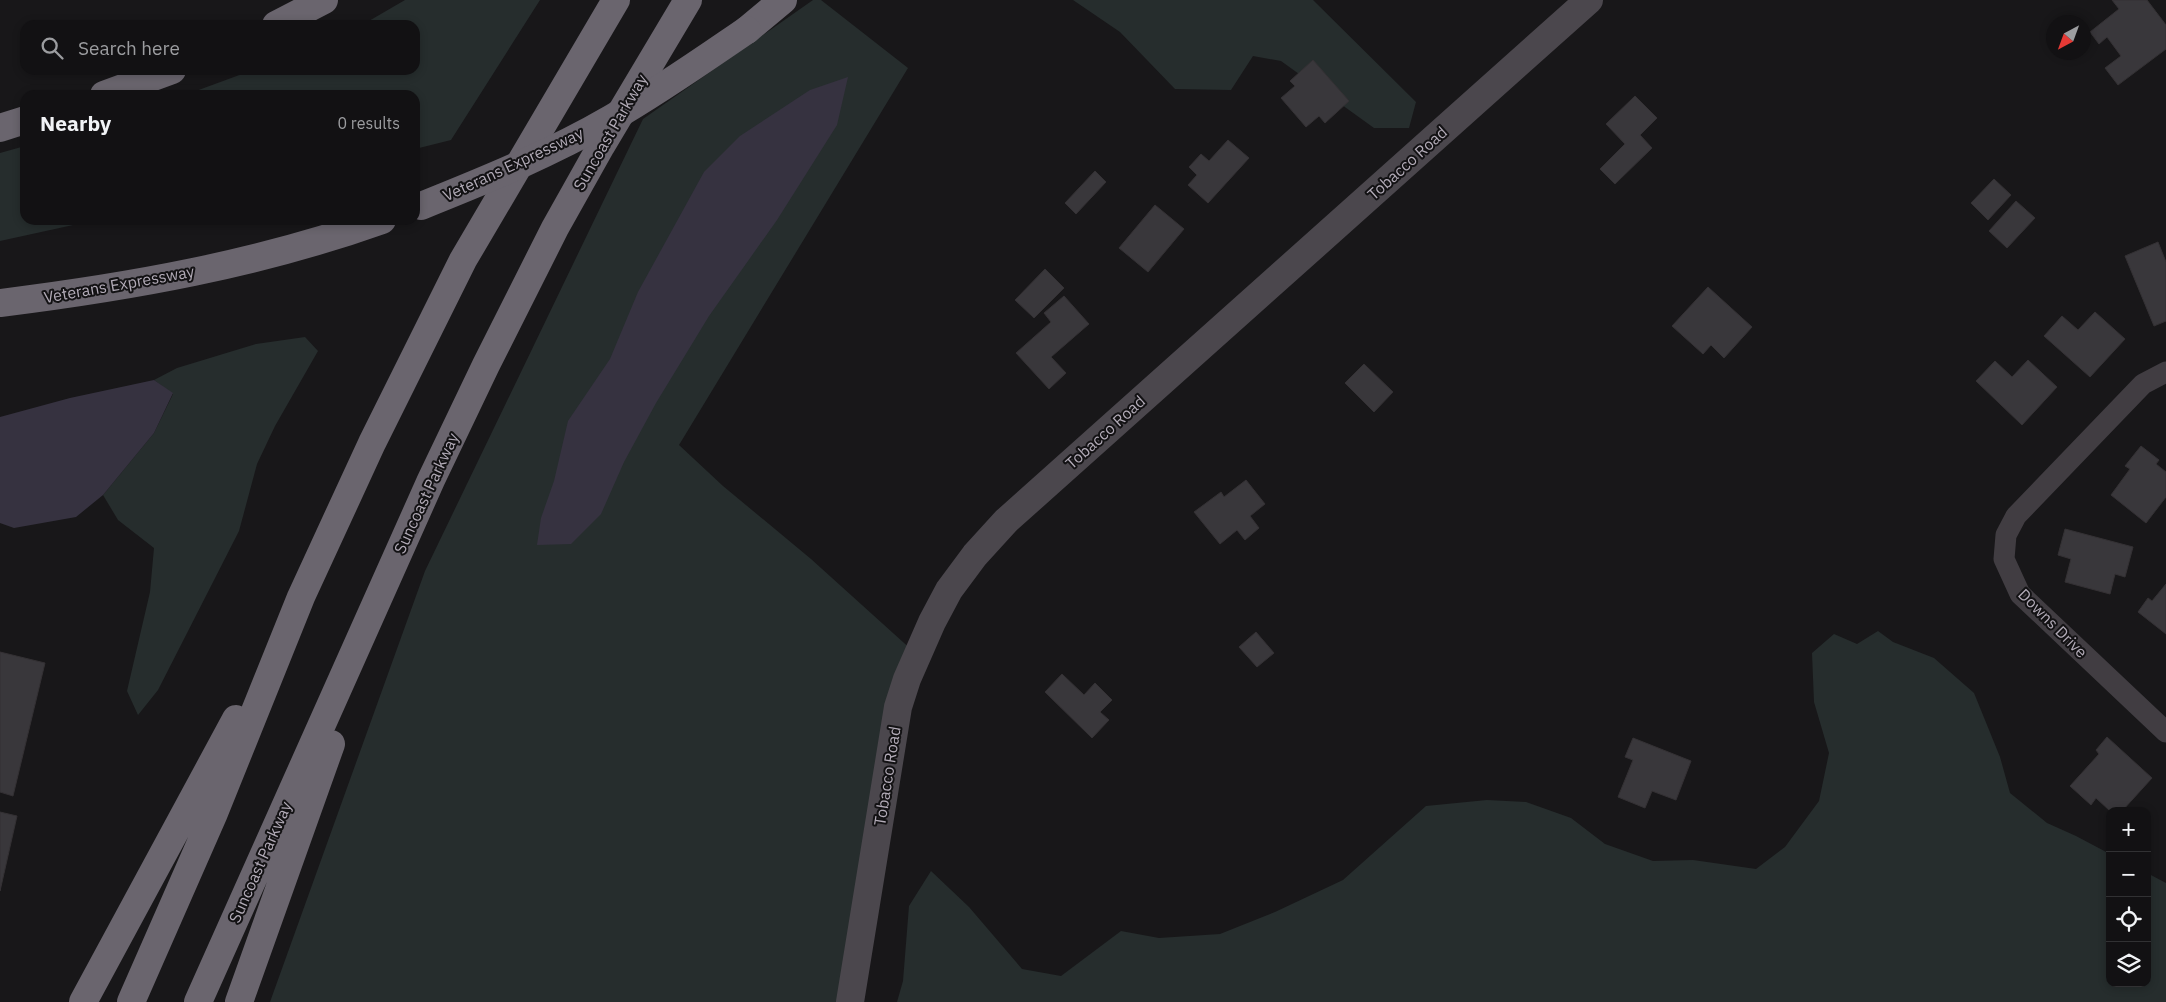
<!DOCTYPE html>
<meta charset="utf-8">
<style>
body{margin:0;font-family:"IBM Plex Sans",sans-serif;background:#1b1a1c;color:#f1f3f6}
.controls{position:absolute;right:15px;bottom:15px;display:grid;overflow:hidden;border-radius:10px;box-shadow:0 2px 8px #0003}
.controls button{width:45px;height:45px;display:grid;place-items:center;padding:0;border:0;border-bottom:1px solid #313133;background:#121113;color:#f1f3f6;font:25px sans-serif}
.compass{position:absolute;left:2046px;top:15px;width:45px;height:45px;border-radius:50%;background:#121113;box-shadow:0 2px 8px #0003;rotate:221deg}
.list{margin:0;padding:0;list-style:none}
h2{display:flex;justify-content:space-between;align-items:center;height:65px;margin:0;padding:0 20px;font-size:21px}
h2 small{font-size:16px;font-weight:400;color:#9c9da0}
.icon{flex:none;width:28px;height:28px;fill:none;stroke:currentColor;stroke-width:2;stroke-linecap:round;stroke-linejoin:round}
.map{position:relative;flex:none;width:2166px;height:1002px;overflow:hidden}
.search{position:absolute;background:#121113;box-shadow:0 2px 8px #0003;left:20px;top:20px;width:400px;height:55px;display:flex;align-items:center;gap:12px;box-sizing:border-box;padding:0 18px;border-radius:15px;color:#9c9da0;font-size:19px}
.panel{position:absolute;background:#121113;box-shadow:0 2px 8px #0003;left:20px;top:90px;width:400px;height:135px;border-radius:15px}
.map>svg:first-child{display:block}
.green{fill:#262d2d}
.water{fill:#363240}
.building{fill:#39373b;stroke:#343134}
.lines{fill:none;stroke-linecap:round;stroke-linejoin:round}
.street{stroke:#413d42;stroke-width:21}
.secondary{stroke:#4b474d;stroke-width:28}
.highway{stroke:#6a656e;stroke-width:28}
.highway-bridge{stroke:#6a656e;stroke-width:28}
.labels{text-anchor:middle;stroke-width:4;stroke-linejoin:round;paint-order:stroke}
.street-label{font-size:16px;fill:#b2abb7;stroke:#131214}
</style>
<div class="map">
<svg width="2166" height="1002" viewBox="0 0 2166 1002">
<rect width="100%" height="100%" fill="#181719"/>
<path class="green" d="M 405,0 L 540,0 L 451,140 L 415,149 L 415,95 L 185,95 L 253,70 L 415,70 L 415,25 L 362,25 Z
M 813,0 L 821,0 L 908,68 L 679,445 L 723,486 L 811,559 L 924,661 L 899,730 L 851,1002 L 270,1002 L 425,571 L 643,119 Z
M 1073,0 L 1313,0 L 1416,102 L 1409,128 L 1374,128 L 1281,61 L 1253,56 L 1231,90 L 1175,89 L 1120,32 Z
M 25,146 L 25,220 L 96,220 L 0,241 L 0,153 Z
M 305,337 L 318,351 L 275,426 L 257,464 L 239,531 L 158,690 L 138,715 L 127,691 L 150,592 L 154,548 L 118,520 L 103,495 L 154,433 L 173,394 L 154,380 L 177,368 L 256,344 Z
M 1878,631 L 1893,642 L 1934,658 L 1974,693 L 2000,757 L 2010,793 L 2047,823 L 2076,836 L 2110,854 L 2110,983 L 2147,983 L 2147,873 L 2166,883 L 2166,1002 L 897,1002 L 903,981 L 909,906 L 931,871 L 969,907 L 1022,969 L 1061,976 L 1121,931 L 1159,938 L 1220,934 L 1275,912 L 1343,880 L 1426,806 L 1487,800 L 1526,802 L 1571,818 L 1605,844 L 1653,861 L 1693,860 L 1756,869 L 1785,847 L 1819,801 L 1829,753 L 1814,702 L 1812,653 L 1834,634 L 1857,644 Z"/>
<path class="water" d="M 848,77 L 837,125 L 777,220 L 709,316 L 656,403 L 624,462 L 601,514 L 571,544 L 537,545 L 541,518 L 554,481 L 568,421 L 610,359 L 638,292 L 704,172 L 740,136 L 810,90 Z
M 154,380 L 173,393 L 154,433 L 103,495 L 76,517 L 14,528 L 0,523 L 0,417 L 70,398 Z"/>
<path class="building" d="M 2112,0 L 2147,0 L 2166,25 L 2166,49 L 2118,85 L 2105,68 L 2121,56 L 2107,37 L 2099,44 L 2090,32 L 2119,9 Z
M 1313,60 L 1349,101 L 1325,123 L 1319,116 L 1306,127 L 1281,98 L 1295,86 L 1290,81 Z
M 1635,96 L 1657,118 L 1640,135 L 1652,148 L 1615,184 L 1600,169 L 1625,144 L 1606,124 Z
M 1228,140 L 1249,158 L 1208,203 L 1188,185 L 1197,175 L 1189,167 L 1201,154 L 1209,161 Z
M 1095,171 L 1106,182 L 1076,214 L 1065,203 Z
M 1994,179 L 2011,195 L 1988,220 L 1971,203 Z
M 2016,201 L 2035,218 L 2007,248 L 1989,231 Z
M 1155,205 L 1184,229 L 1148,272 L 1119,248 Z
M 2158,242 L 2166,262 L 2166,321 L 2154,326 L 2125,256 Z
M 1045,269 L 1064,288 L 1034,318 L 1015,300 Z
M 1708,287 L 1752,327 L 1724,358 L 1711,345 L 1703,354 L 1672,326 Z
M 1064,296 L 1089,324 L 1051,357 L 1066,373 L 1049,389 L 1016,353 L 1051,322 L 1044,313 Z
M 2095,312 L 2125,339 L 2090,377 L 2044,336 L 2062,316 L 2078,330 Z
M 2028,360 L 2057,387 L 2022,425 L 1976,381 L 1995,361 L 2012,377 Z
M 1364,364 L 1393,392 L 1374,412 L 1345,383 Z
M 2141,446 L 2159,460 L 2156,464 L 2166,472 L 2166,497 L 2146,523 L 2111,495 L 2130,469 L 2125,466 Z
M 1246,480 L 1265,504 L 1250,516 L 1259,528 L 1245,540 L 1237,530 L 1220,544 L 1194,512 L 1221,492 L 1224,497 Z
M 2065,529 L 2133,547 L 2125,577 L 2115,574 L 2110,594 L 2065,582 L 2071,559 L 2058,555 Z
M 2166,584 L 2166,634 L 2138,612 L 2148,598 L 2152,601 Z
M 1256,632 L 1274,653 L 1257,667 L 1239,647 Z
M 0,652 L 45,663 L 13,796 L 0,792 Z
M 1062,674 L 1084,695 L 1095,683 L 1112,700 L 1100,712 L 1109,720 L 1092,738 L 1045,692 Z
M 2107,737 L 2152,778 L 2122,811 L 2110,811 L 2096,798 L 2091,805 L 2070,786 L 2099,754 L 2096,750 Z
M 1633,738 L 1691,761 L 1676,800 L 1652,791 L 1645,808 L 1618,797 L 1633,760 L 1625,757 Z
M 0,812 L 17,816 L 0,891 Z"/>
<g class="lines">
<path class="street" d="M 2166,372 L 2143,384 L 2016,516 L 2006,535 L 2004,559 L 2020,594 L 2166,732"/>
<path class="secondary" d="M 850,1002 L 898,707 L 907,679 L 932,622 L 949,590 L 975,555 L 1006,521 L 1589,0"/>
<path class="highway" d="M 276,25 L 324,0
M 747,30 L 783,0
M 104,95 L 172,70
M 0,128 L 25,120
M 0,303 C 129,287 259,264 382,220
M 83,1002 L 236,719
M 131,1002 L 214,813 L 301,597 L 372,443 L 463,260 L 616,0
M 198,1002 L 431,480 L 486,365 L 555,228 L 601,146 L 688,0
M 239,1002 L 331,744"/>
<path class="highway-bridge" d="M 421,206 C 486,180 552,153 612,118 C 659,91 703,60 747,30"/>
</g>
<g class="labels">
<g class="street-label">
<text transform="translate(610 132) rotate(-60)" y="6">Suncoast Parkway</text>
<text transform="translate(1407 163) rotate(-42)" y="6">Tobacco Road</text>
<text transform="translate(513 164) rotate(-25)" y="6">Veterans Expressway</text>
<text transform="translate(119 284) rotate(-10)" y="6">Veterans Expressway</text>
<text transform="translate(1105 432) rotate(-42)" y="6">Tobacco Road</text>
<text transform="translate(426 493) rotate(-65)" y="6">Suncoast Parkway</text>
<text transform="translate(2053 623) rotate(45)" y="6">Downs Drive</text>
<text transform="translate(887 776) rotate(-81)" y="6">Tobacco Road</text>
<text transform="translate(260 862) rotate(-66)" y="6">Suncoast Parkway</text>
</g>
</g>
</svg>
<div class="controls">
<button>+</button>
<button>−</button>
<button><svg class="icon" aria-label="locate" viewBox="0 0 24 24"><circle cx="12" cy="12" r="6"/><path d="M12 2v4M12 18v4M2 12h4M18 12h4"/></svg></button>
<button><svg class="icon" aria-label="layers" viewBox="0 0 24 24"><path d="M12 4l9 5-9 5-9-5zM3 14l9 5 9-5"/></svg></button>
</div>
<svg class="compass" viewBox="-18 -18 36 36"><path d="M0-13l5 13h-10z" fill="#e53935"/><path d="M0 13l5-13h-10z" fill="#9c9da0"/></svg>
<div class="search"><svg class="icon" aria-label="search" viewBox="0 0 24 24"><circle cx="10" cy="10" r="6"/><path d="M15 15l6 6"/></svg>Search here</div>
<section class="panel">
<h2>Nearby<small>0 results</small></h2>
<ul class="list">
</ul>
</section>
</div>
